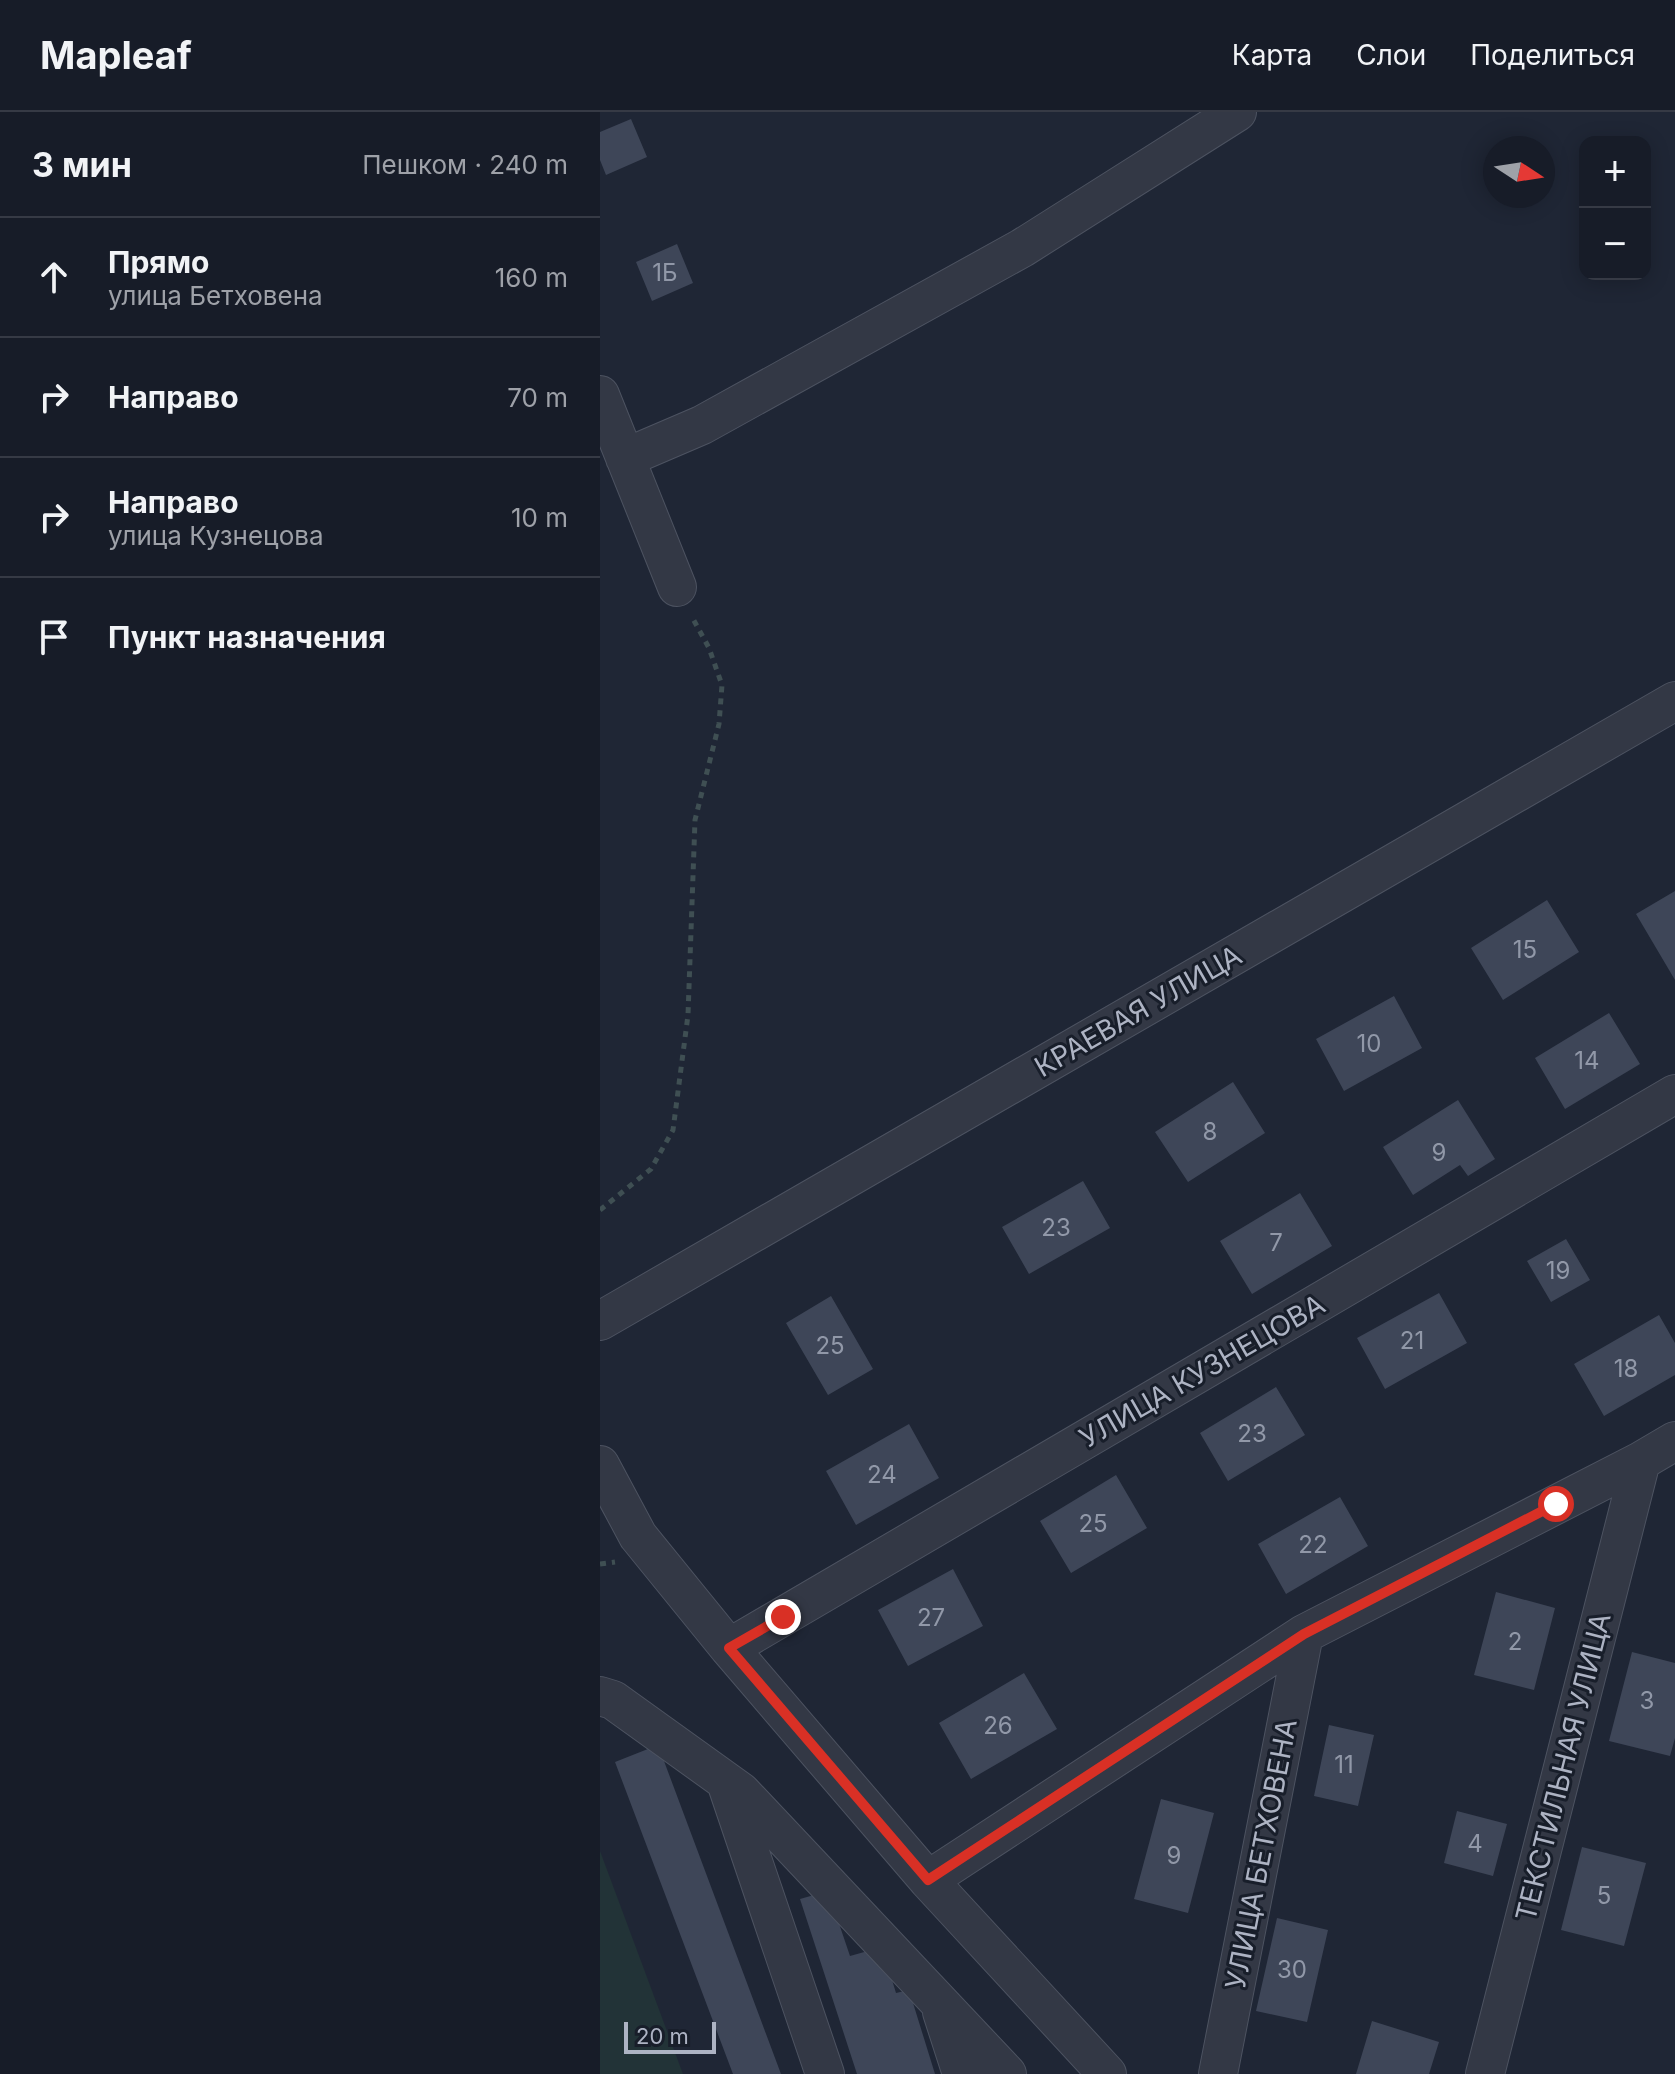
<!DOCTYPE html>
<html lang="ru">
<meta charset="utf-8">
<style>
body{margin:0;font-family:Inter,sans-serif;background:#242934;color:#f1f3f6}
.controls{position:absolute;right:24px;top:24px;display:grid;overflow:hidden;border-radius:16px;box-shadow:0 4px 20px #0003}
.controls button{width:72px;height:72px;display:grid;place-items:center;padding:0;border:0;border-bottom:2px solid #363a45;background:#171c28;color:#f1f3f6;font:40px sans-serif}
.compass{position:absolute;left:883px;top:24px;width:72px;height:72px;border-radius:50%;background:#171c28;box-shadow:0 4px 20px #0003;rotate:102deg}
.scale{position:absolute;left:24px;bottom:20px;width:92px;box-sizing:border-box;padding-left:8px;border:4px solid #adb3c3;border-top:0;font-size:22px;line-height:28px;white-space:nowrap;color:#adb3c3;-webkit-text-stroke:6px #181e2a;paint-order:stroke}
.stop{position:absolute;width:24px;height:24px;margin:-18px;border:6px solid #d93025;border-radius:50%;background:#fff}
.stop.end{background:#d93025;border-color:#fff;box-shadow:0 2px 8px #0008}
.list{margin:0;padding:0;list-style:none}
h2{display:flex;justify-content:space-between;align-items:center;height:104px;margin:0;padding:0 32px;font-size:34px}
h2 small{font-size:26px;font-weight:400;color:#9ea1a8}
.list li{display:grid;grid-template-columns:52px 1fr auto;gap:24px;align-items:center;box-sizing:border-box;height:120px;padding:0 32px;border-top:2px solid #363a45}
.list b{display:block;font-size:30px;white-space:nowrap}
.list p{margin:0;font-size:26px;white-space:nowrap;color:#9ea1a8}
.list em{font-size:26px;font-style:normal;color:#9ea1a8}
.icon{flex:none;width:44px;height:44px;fill:none;stroke:currentColor;stroke-width:2;stroke-linecap:round;stroke-linejoin:round}
.map{position:relative;flex:none;width:1075px;height:1962px;overflow:hidden}
header{display:flex;align-items:center;gap:48px;box-sizing:border-box;height:112px;padding:0 40px;background:#171c28;border-bottom:2px solid #363a45}
header strong{font-size:38px}
nav{display:flex;gap:44px;margin-inline-start:auto;font-size:28px}
main{display:flex}
aside{flex:1;background:#171c28}
.map>svg:first-child{display:block}
.green{fill:#223337}
.building{fill:#3e4658}
.lines{fill:none;stroke-linecap:round;stroke-linejoin:round}
.minor-casing{stroke:#4d5361;stroke-width:40}
.path{stroke:#3f4f53;stroke-width:5;stroke-dasharray:6 6;stroke-linecap:butt}
.minor{stroke:#333845;stroke-width:38}
.route{stroke:#d93025;stroke-width:10}
.labels{text-anchor:middle;stroke-width:6;stroke-linejoin:round;paint-order:stroke}
.number-label{font-size:24px;fill:#9198a8}
.street-label{font-size:28px;fill:#adb3c3;stroke:#181e2a}
</style>
<header>
<strong>Mapleaf</strong>
<nav><a>Карта</a><a>Слои</a><a>Поделиться</a></nav>
</header>
<main>
<aside>
<h2>3 мин<small>Пешком · 240 m</small></h2>
<ul class="list">
<li><svg class="icon" aria-label="ahead" viewBox="0 0 24 24"><path d="M12 20V5M6 11l6-6 6 6"/></svg><div><b>Прямо</b><p>улица Бетховена</p></div><em>160 m</em></li>
<li><svg class="icon" aria-label="right" viewBox="0 0 24 24"><path d="M7 20v-9h11M14 6l5 5-5 5"/></svg><div><b>Направо</b></div><em>70 m</em></li>
<li><svg class="icon" aria-label="right" viewBox="0 0 24 24"><path d="M7 20v-9h11M14 6l5 5-5 5"/></svg><div><b>Направо</b><p>улица Кузнецова</p></div><em>10 m</em></li>
<li><svg class="icon" aria-label="arrive" viewBox="0 0 24 24"><path d="M6 21V4h12l-3 4 3 4H6"/></svg><div><b>Пункт назначения</b></div></li>
</ul>
</aside>
<div class="map">
<svg width="1075" height="1962" viewBox="0 0 1075 1962">
<rect width="100%" height="100%" fill="#1f2635"/>
<path class="green" d="M 0,1739 L 83,1962 L 0,1962 Z"/>
<path class="building" d="M 31,7 L 47,45 L 6,63 L 0,48 L 0,20 Z
M 77,132 L 93,171 L 52,189 L 36,150 Z
M 1075,779 L 1075,868 L 1036,802 Z
M 947,788 L 979,840 L 903,888 L 871,836 Z
M 794,884 L 822,936 L 744,979 L 716,927 Z
M 1009,901 L 1040,952 L 965,997 L 935,946 Z
M 633,970 L 665,1021 L 588,1070 L 555,1020 Z
M 858,988 L 895,1047 L 868,1064 L 860,1053 L 813,1083 L 783,1035 Z
M 483,1069 L 510,1116 L 429,1162 L 402,1115 Z
M 700,1081 L 732,1134 L 652,1182 L 620,1129 Z
M 966,1127 L 990,1168 L 951,1190 L 927,1149 Z
M 839,1181 L 867,1231 L 785,1277 L 757,1226 Z
M 231,1184 L 273,1257 L 228,1283 L 186,1211 Z
M 1059,1203 L 1075,1231 L 1075,1263 L 1004,1304 L 974,1252 Z
M 676,1275 L 705,1323 L 628,1369 L 600,1321 Z
M 309,1312 L 339,1366 L 256,1413 L 226,1359 Z
M 516,1363 L 547,1416 L 471,1461 L 440,1409 Z
M 740,1385 L 768,1434 L 686,1482 L 658,1432 Z
M 353,1457 L 383,1514 L 308,1554 L 278,1498 Z
M 896,1480 L 955,1496 L 934,1578 L 874,1563 Z
M 1032,1540 L 1075,1551 L 1075,1626 L 1070,1644 L 1009,1629 Z
M 424,1561 L 457,1617 L 371,1667 L 339,1611 Z
M 729,1613 L 774,1623 L 758,1694 L 714,1684 Z
M 58,1633 L 181,1962 L 133,1962 L 15,1650 Z
M 561,1687 L 614,1701 L 588,1801 L 534,1787 Z
M 857,1699 L 907,1712 L 893,1764 L 844,1751 Z
M 982,1735 L 1046,1751 L 1024,1834 L 961,1818 Z
M 228,1779 L 250,1844 L 282,1835 L 296,1881 L 309,1878 L 335,1962 L 257,1962 L 200,1787 Z
M 677,1806 L 728,1818 L 707,1910 L 656,1899 Z
M 772,1909 L 839,1930 L 829,1962 L 756,1962 Z"/>
<g class="lines">
<g class="minor-casing">
<path id="minor" d="M 0,283 L 77,475
M 25,346 L 102,313 L 422,136 L 637,0
M 0,1209 L 1075,589
M 0,1353 L 38,1424 L 129,1536 L 328,1768 L 507,1962
M 129,1536 L 1075,982
M 0,1584 L 13,1588 L 141,1680 L 407,1962
M 127,1673 L 225,1962
M 328,1768 L 704,1522 L 1041,1349 L 1075,1329
M 342,1900 L 362,1962
M 618,1962 L 704,1522
M 885,1962 L 1041,1349"/>
</g>
<path class="path" d="M 0,1098 L 51,1057 L 73,1018 L 88,903 L 95,708 L 119,612 L 122,573 L 109,536 L 92,505
M 0,1452 L 15,1450"/>
<use href="#minor" class="minor"/>
</g>
<g class="lines">
<path class="route" d="M 183,1505 L 129,1536 L 328,1768 L 704,1522 L 956,1392"/>
</g>
<g class="labels">
<g class="number-label">
<text x="65" y="169">1Б</text>
<text x="925" y="846">15</text>
<text x="769" y="940">10</text>
<text x="987" y="957">14</text>
<text x="610" y="1028">8</text>
<text x="839" y="1049">9</text>
<text x="456" y="1124">23</text>
<text x="676" y="1139">7</text>
<text x="958" y="1167">19</text>
<text x="812" y="1237">21</text>
<text x="230" y="1242">25</text>
<text x="1026" y="1265">18</text>
<text x="652" y="1330">23</text>
<text x="282" y="1371">24</text>
<text x="493" y="1420">25</text>
<text x="713" y="1441">22</text>
<text x="331" y="1514">27</text>
<text x="915" y="1538">2</text>
<text x="1047" y="1597">3</text>
<text x="398" y="1622">26</text>
<text x="744" y="1661">11</text>
<text x="875" y="1740">4</text>
<text x="574" y="1752">9</text>
<text x="1004" y="1792">5</text>
<text x="692" y="1866">30</text>
</g>
<g class="street-label">
<text transform="translate(538 899) rotate(-30)" y="10">КРАЕВАЯ УЛИЦА</text>
<text transform="translate(602 1259) rotate(-30)" y="10">УЛИЦА КУЗНЕЦОВА</text>
<text transform="translate(963 1655) rotate(-76)" y="10">ТЕКСТИЛЬНАЯ УЛИЦА</text>
<text transform="translate(661 1742) rotate(-79)" y="10">УЛИЦА БЕТХОВЕНА</text>
</g>
</g>
</svg>
<div class="controls">
<button>+</button>
<button>−</button>
</div>
<svg class="compass" viewBox="-18 -18 36 36"><path d="M0-13l5 13h-10z" fill="#e53935"/><path d="M0 13l5-13h-10z" fill="#9ea1a8"/></svg>
<div class="scale">20 m</div>
<div class="stop" style="left:956px;top:1392px"></div>
<div class="stop end" style="left:183px;top:1505px"></div>
</div>
</main>
